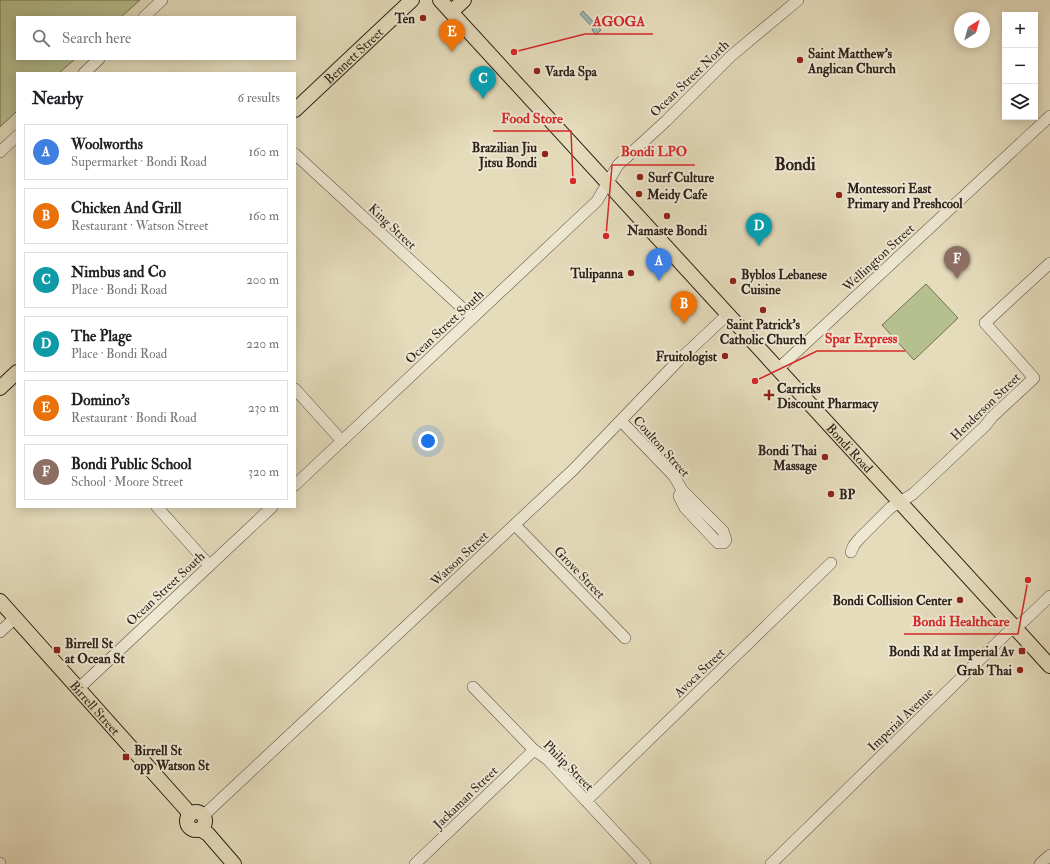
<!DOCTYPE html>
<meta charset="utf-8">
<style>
body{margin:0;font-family:"IM FELL Double Pica",serif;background:#f2f2f2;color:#202124}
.controls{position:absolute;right:12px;top:12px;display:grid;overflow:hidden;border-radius:0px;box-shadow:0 2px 10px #0003}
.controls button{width:36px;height:36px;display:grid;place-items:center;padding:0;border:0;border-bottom:1px solid #e0e0e0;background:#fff;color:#202124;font:20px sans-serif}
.compass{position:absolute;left:954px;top:12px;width:36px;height:36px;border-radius:50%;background:#fff;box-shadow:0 2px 10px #0003;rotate:37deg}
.you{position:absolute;left:428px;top:441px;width:14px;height:14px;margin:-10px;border:3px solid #fff;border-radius:50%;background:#1a73e8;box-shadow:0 0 0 6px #1a73e833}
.badge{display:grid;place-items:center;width:26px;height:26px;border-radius:50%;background:#8f2418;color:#fff;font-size:13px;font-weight:700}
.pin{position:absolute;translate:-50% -33px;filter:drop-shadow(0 1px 2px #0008)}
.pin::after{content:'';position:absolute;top:21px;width:14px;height:12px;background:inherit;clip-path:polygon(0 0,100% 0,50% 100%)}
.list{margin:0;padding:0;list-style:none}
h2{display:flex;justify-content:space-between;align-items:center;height:52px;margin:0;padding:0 16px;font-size:17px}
h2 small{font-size:13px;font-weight:400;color:#757577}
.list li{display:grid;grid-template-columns:26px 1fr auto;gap:12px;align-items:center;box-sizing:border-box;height:56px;margin:0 8px 8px;padding:0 8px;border:1px solid #e0e0e0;border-radius:0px}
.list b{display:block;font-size:15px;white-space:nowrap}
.list p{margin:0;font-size:13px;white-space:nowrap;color:#757577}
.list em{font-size:13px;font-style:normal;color:#757577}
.icon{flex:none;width:22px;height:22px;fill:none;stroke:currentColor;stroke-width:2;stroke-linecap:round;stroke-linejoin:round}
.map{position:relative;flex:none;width:1050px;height:864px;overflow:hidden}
.search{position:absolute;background:#fff;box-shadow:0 2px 10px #0003;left:16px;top:16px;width:280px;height:44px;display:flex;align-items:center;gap:10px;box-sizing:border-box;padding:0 14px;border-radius:0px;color:#757577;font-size:15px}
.panel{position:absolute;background:#fff;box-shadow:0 2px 10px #0003;left:16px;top:72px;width:280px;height:436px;border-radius:0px}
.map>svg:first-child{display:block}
.green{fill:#b6c08f;stroke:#717154}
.water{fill:#9ab9bb;stroke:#6e7d7b}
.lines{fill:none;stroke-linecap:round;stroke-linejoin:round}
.minor-casing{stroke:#5a5042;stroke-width:12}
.major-casing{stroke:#2c221a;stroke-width:16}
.minor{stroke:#eee8d3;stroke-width:11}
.major{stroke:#e5dcbc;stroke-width:14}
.poi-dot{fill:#8f2418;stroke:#eee8d3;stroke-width:1.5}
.labels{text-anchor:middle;stroke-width:4;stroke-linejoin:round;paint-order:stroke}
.poi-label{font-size:13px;font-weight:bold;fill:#2c221a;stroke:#eee8d3;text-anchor:start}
.street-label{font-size:13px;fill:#2c221a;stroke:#eee8d3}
.district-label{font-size:17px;font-weight:bold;fill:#2c221a;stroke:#eee8d3}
.leader{fill:none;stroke:#d62828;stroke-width:1.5}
.callout-dot{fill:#d62828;stroke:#eee8d3;stroke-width:1.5}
.callout-label{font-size:14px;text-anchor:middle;font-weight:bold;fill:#d62828;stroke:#eee8d3;stroke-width:4;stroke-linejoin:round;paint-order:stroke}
</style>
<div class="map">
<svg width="1050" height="864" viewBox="0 0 1050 864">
<rect width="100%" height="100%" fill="#e5dcbc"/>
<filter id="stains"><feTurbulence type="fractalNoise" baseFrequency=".005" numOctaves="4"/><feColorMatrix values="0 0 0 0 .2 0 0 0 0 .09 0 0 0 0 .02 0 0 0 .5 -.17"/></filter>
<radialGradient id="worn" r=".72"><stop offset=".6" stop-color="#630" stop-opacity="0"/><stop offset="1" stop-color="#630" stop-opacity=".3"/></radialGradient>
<path class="green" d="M 0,0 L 140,0 L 121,17 L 17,17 L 17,59 L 75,59 L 59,73 L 17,73 L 17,111 L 0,127 Z
M 926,284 L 958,318 L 914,360 L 882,325 Z"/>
<path class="water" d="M 583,11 L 601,30 L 596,35 L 592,30 L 593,28 L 580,14 Z"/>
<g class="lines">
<g class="minor-casing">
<path id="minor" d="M 144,17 L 162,0
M 84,73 L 99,59
M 0,152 L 17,136
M 295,154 L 473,318
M 778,369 L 1050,116
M 295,389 L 342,441
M 621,421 L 674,476 L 682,490 L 723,531 L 726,540 L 724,543 L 718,543 L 685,508 L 679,496 L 682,490
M 295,485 L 597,201 L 618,165 L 666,121 L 731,56 L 798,0
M 157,507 L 209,565
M 515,525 L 625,638
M 851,552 L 854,545 L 860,538 L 890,508 L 913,494 L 985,426 L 992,417 L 1034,378 L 985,323 L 1050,263
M 0,632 L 15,618
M 473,687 L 534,750 L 547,759 L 645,864
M 78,689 L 272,507
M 586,801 L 831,563
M 203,816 L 573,470 L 678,361 L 728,314
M 0,863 L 0,864
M 415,864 L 534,750
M 771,864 L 1006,634 L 1024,621 L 1050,596
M 1040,864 L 1050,855"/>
</g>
<g class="major-casing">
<g id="major">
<path id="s1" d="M 440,0 L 1050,666"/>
<path d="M 451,12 L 464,0"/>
<path id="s2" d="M 295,110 L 412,0"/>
<path d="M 0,388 L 17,372"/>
<path id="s3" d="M 0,601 L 185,808 L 190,815"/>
<circle cx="196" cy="821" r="9"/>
<path d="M 200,829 L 208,834 L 234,864"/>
</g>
</g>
<use href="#minor" class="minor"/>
<use href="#major" class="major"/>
</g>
<g class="poi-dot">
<circle cx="423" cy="18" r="4"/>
<circle cx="800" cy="60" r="4"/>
<circle cx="537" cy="71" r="4"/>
<circle cx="545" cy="154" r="4"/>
<circle cx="640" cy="177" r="4"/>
<circle cx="639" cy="194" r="4"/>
<circle cx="839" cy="195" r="4"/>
<circle cx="667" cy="216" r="4"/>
<circle cx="631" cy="273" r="4"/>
<circle cx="733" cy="281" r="4"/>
<circle cx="763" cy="310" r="4"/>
<circle cx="725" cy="356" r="4"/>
<path d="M767 389h4v4h4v4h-4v4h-4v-4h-4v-4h4z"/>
<circle cx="825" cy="457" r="4"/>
<circle cx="831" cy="494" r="4"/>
<circle cx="960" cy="600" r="4"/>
<rect x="53" y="646" width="8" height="8" rx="2"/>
<rect x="1018" y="647" width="8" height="8" rx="2"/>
<circle cx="1020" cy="670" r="4"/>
<rect x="122" y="753" width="8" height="8" rx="2"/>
</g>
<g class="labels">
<g class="poi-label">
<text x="415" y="23" text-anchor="end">Ten</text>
<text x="808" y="58">Saint Matthew's<tspan x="808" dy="15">Anglican Church</tspan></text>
<text x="545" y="76">Varda Spa</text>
<text x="537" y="152" text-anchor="end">Brazilian Jiu<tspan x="537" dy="15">Jitsu Bondi</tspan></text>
<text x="648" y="182">Surf Culture</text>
<text x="847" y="193">Montessori East<tspan x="847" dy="15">Primary and Preshcool</tspan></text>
<text x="647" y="199">Meidy Cafe</text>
<text x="667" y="235" text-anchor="middle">Namaste Bondi</text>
<text x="623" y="278" text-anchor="end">Tulipanna</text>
<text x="741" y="279">Byblos Lebanese<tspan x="741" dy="15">Cuisine</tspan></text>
<text x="763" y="329" text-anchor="middle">Saint Patrick's<tspan x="763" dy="15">Catholic Church</tspan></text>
<text x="717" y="361" text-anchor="end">Fruitologist</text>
<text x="777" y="393">Carricks<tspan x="777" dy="15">Discount Pharmacy</tspan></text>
<text x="817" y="455" text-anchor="end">Bondi Thai<tspan x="817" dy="15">Massage</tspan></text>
<text x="839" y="499">BP</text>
<text x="952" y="605" text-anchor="end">Bondi Collision Center</text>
<text x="65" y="648">Birrell St<tspan x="65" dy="15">at Ocean St</tspan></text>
<text x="1014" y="656" text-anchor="end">Bondi Rd at Imperial Av</text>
<text x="1012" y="675" text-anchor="end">Grab Thai</text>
<text x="134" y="755">Birrell St<tspan x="134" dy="15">opp Watson St</tspan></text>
</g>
<g class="street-label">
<text dy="5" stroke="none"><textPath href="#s2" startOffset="80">Bennett Street</textPath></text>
<text transform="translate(689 78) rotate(-44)" y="5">Ocean Street North</text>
<text transform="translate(393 226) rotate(43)" y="5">King Street</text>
<text transform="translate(878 257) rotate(-43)" y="5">Wellington Street</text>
<text transform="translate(444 326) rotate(-43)" y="5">Ocean Street South</text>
<text transform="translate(985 406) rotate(-44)" y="5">Henderson Street</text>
<text transform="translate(662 446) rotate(48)" y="5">Coulton Street</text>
<text dy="5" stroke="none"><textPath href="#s1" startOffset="607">Bondi Road</textPath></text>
<text transform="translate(459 558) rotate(-43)" y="5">Watson Street</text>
<text transform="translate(580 572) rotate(46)" y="5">Grove Street</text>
<text transform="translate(165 588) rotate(-43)" y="5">Ocean Street South</text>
<text transform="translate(699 672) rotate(-44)" y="5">Avoca Street</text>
<text dy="5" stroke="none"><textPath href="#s3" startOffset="143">Birrell Street</textPath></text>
<text transform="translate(900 719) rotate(-44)" y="5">Imperial Avenue</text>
<text transform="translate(569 765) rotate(45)" y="5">Philip Street</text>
<text transform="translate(465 797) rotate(-44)" y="5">Jackaman Street</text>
</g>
<g class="district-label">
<text x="795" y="170">Bondi</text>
</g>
</g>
<path class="leader" d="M514 52L585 34H653M573 181L571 131H493M606 236L612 165H695M755 381L817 351H905M1028 580L1018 634H904"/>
<g class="callout-dot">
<circle cx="514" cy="52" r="4"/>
<circle cx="573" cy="181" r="4"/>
<circle cx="606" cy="236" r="4"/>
<circle cx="755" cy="381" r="4"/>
<circle cx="1028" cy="580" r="4"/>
</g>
<g class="callout-label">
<text x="619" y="26">AGOGA</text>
<text x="532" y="123">Food Store</text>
<text x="654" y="156">Bondi LPO</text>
<text x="861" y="343">Spar Express</text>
<text x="961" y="626">Bondi Healthcare</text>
</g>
<rect width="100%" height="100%" filter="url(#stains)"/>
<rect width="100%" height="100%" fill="url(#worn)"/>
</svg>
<div class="controls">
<button>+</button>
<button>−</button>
<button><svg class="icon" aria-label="layers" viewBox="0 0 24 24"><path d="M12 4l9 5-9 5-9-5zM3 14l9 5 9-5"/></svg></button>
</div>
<svg class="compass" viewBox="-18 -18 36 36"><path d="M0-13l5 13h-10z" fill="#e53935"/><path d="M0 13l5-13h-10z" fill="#757577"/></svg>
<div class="you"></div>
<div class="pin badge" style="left:659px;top:281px;background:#3f7fe0">A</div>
<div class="pin badge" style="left:684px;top:324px;background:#e8710a">B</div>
<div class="pin badge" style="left:483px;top:99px;background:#0f9aa8">C</div>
<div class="pin badge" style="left:759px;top:246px;background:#0f9aa8">D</div>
<div class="pin badge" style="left:452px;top:52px;background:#e8710a">E</div>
<div class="pin badge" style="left:957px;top:279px;background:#8d6e63">F</div>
<div class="search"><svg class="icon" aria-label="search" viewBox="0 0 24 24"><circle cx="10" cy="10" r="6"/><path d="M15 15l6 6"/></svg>Search here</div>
<section class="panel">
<h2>Nearby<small>6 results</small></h2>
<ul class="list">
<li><span class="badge" style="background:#3f7fe0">A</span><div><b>Woolworths</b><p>Supermarket · Bondi Road</p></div><em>160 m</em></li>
<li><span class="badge" style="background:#e8710a">B</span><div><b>Chicken And Grill</b><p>Restaurant · Watson Street</p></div><em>160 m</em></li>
<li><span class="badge" style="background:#0f9aa8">C</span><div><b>Nimbus and Co</b><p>Place · Bondi Road</p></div><em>200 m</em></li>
<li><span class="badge" style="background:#0f9aa8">D</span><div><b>The Plage</b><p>Place · Bondi Road</p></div><em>220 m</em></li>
<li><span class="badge" style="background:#e8710a">E</span><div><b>Domino's</b><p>Restaurant · Bondi Road</p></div><em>230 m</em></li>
<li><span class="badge" style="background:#8d6e63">F</span><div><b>Bondi Public School</b><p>School · Moore Street</p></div><em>320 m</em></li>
</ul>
</section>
</div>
